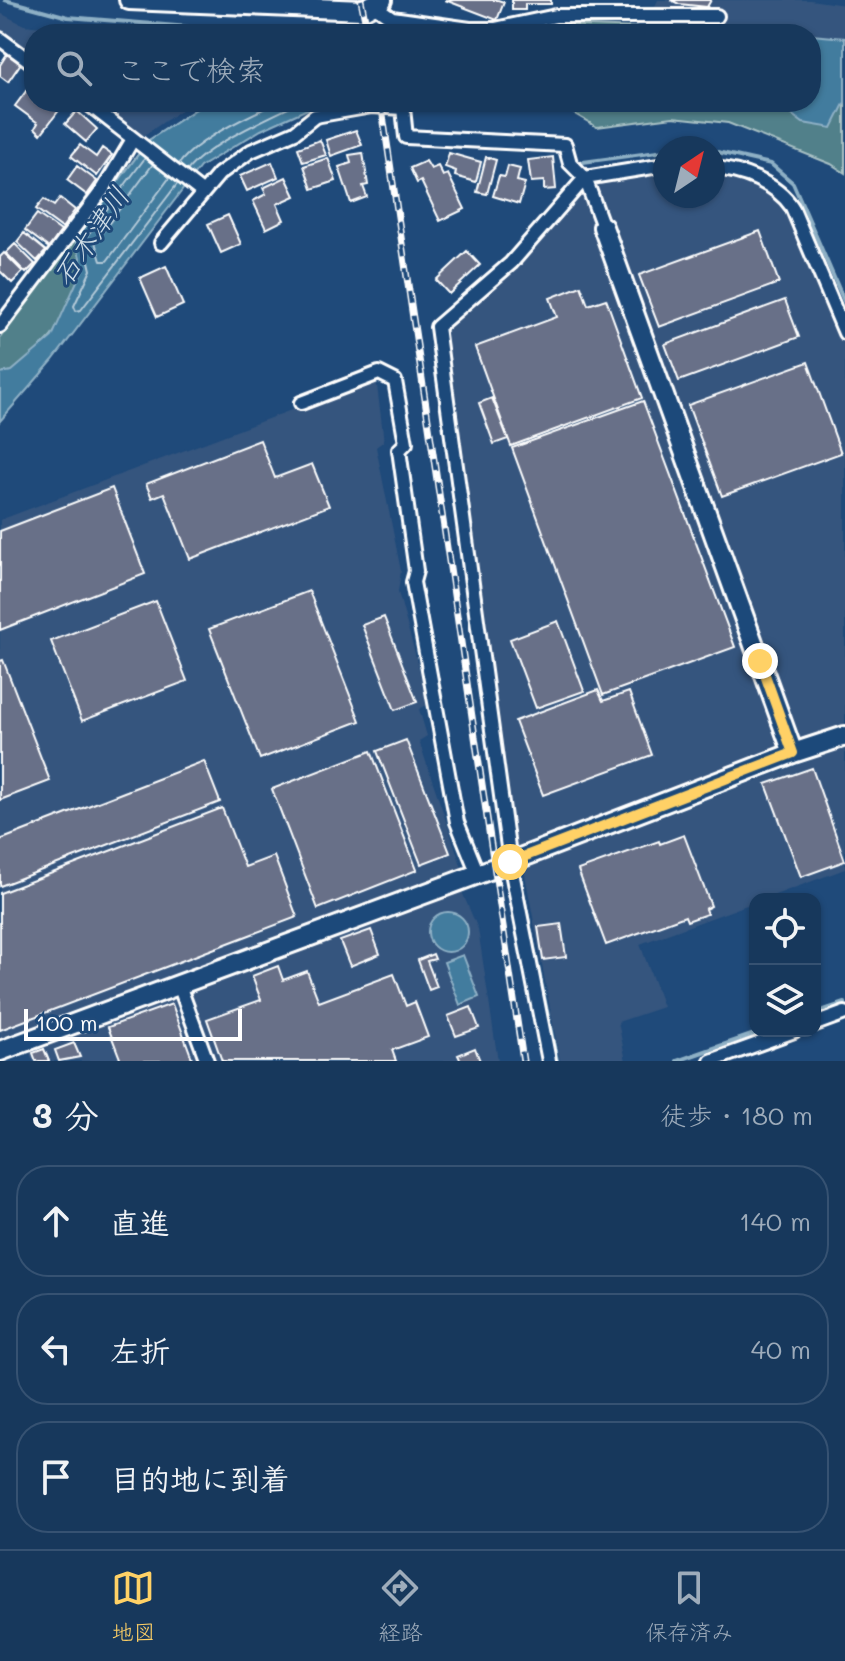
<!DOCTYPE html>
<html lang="ja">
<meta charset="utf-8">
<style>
body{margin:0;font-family:Mali,"Klee One",sans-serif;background:#203f62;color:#f1f3f6}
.controls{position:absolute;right:24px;bottom:24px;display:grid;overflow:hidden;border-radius:16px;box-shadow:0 2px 6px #0004}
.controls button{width:72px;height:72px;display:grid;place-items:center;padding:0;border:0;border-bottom:2px solid #365272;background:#17385c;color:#f1f3f6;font:40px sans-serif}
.compass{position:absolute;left:653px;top:136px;width:72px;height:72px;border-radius:50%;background:#17385c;box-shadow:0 2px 6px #0004;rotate:35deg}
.scale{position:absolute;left:24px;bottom:20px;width:218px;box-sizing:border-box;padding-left:8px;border:4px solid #fff;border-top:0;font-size:22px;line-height:28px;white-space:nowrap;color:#fff;-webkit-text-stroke:6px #1f4a7a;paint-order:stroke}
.stop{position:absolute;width:24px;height:24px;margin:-18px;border:6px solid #ffd166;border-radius:50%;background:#fff}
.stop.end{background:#ffd166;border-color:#fff;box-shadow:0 2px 8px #0008}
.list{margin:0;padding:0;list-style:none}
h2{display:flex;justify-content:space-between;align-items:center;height:104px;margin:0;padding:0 32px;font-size:34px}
h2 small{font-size:26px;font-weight:400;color:#9eacbb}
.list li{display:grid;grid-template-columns:52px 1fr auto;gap:24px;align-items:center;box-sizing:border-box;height:112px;margin:0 16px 16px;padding:0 16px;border:2px solid #365272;border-radius:32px}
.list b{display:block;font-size:30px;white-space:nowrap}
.list em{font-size:26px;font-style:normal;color:#9eacbb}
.icon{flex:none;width:44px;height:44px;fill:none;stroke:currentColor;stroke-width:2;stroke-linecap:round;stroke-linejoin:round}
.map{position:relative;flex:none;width:845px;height:1061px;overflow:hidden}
.search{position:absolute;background:#17385c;box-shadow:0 2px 6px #0004;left:24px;right:24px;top:24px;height:88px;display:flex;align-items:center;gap:20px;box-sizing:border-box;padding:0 28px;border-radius:32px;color:#9eacbb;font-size:30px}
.sheet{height:488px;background:#17385c}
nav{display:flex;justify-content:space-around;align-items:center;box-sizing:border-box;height:112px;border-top:2px solid #365272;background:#17385c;font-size:22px;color:#9eacbb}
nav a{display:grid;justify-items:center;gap:4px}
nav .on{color:#ffd166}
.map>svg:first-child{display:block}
.built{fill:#35557e}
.green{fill:#51808a;stroke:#a8c0c4;stroke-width:2}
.water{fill:#437b9e;stroke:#8eb0c5;stroke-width:2}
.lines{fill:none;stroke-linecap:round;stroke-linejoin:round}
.shore{stroke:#b4cad8;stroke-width:2}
.stream{stroke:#8eb0c5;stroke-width:4}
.building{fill:#677088;stroke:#fff;stroke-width:2}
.street-casing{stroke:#fff;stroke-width:18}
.secondary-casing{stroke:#fff;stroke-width:24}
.street{stroke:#1f4a7a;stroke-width:12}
.secondary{stroke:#1f4a7a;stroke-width:18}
.rail-casing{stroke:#fff;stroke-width:7}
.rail{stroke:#1f4a7a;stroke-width:4;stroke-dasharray:12;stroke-linecap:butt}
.route{stroke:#ffd166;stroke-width:10}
.labels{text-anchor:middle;stroke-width:6;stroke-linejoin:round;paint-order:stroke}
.water-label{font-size:28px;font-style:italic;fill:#d0dee7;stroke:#1f4a7a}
</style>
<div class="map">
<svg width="845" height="1061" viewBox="0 0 845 1061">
<rect width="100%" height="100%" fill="#1f4a7a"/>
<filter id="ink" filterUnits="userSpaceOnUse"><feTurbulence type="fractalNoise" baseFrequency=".0125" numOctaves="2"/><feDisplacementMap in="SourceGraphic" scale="16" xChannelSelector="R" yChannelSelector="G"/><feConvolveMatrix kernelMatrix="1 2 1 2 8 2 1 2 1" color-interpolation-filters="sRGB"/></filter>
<g filter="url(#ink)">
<path class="built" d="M 658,0 L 810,0 L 845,5 L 845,38 L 716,27 L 646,24 Z
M 0,13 L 24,25 L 106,34 L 34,34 L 34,57 L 0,33 Z
M 97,102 L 193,102 L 140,138 Z
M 665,169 L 665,196 L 713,196 L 713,173 L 768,189 L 786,207 L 845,347 L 845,725 L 514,849 L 442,327 L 586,183 Z
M 376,378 L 384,441 L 376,447 L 401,571 L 398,592 L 429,704 L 419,709 L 427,736 L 419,741 L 462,868 L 0,1038 L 0,520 Z
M 845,747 L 845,869 L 764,899 L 755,899 L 755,902 L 640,944 L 663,1007 L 618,1022 L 626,1061 L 560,1061 L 524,869 Z
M 462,892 L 478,929 L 498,1061 L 33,1061 L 28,1049 Z"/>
<path class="green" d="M 558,25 L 783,33 L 516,34 Z
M 845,56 L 845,173 L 831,164 L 728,123 L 673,117 L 597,127 L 566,109 L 483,102 L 811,102 Z
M 207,102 L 51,337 L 0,390 L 0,338 L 149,140 Z"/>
<path class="water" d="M 660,29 L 783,33 L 799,34 L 640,34 Z
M 811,35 L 845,38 L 845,102 L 832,128 L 803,123 L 775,102 L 811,102 Z
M 207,102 L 323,102 L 261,130 L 200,167 L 53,360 L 0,421 L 0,373 L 12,371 L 52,337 L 83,268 L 75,240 L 149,140 Z
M428 932a20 20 0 1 1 40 0a20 20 0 1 1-40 0Z
M 463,955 L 479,997 L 460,1005 L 444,962 Z"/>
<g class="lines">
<path class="shore" d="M 145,158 L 84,240 L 91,270 L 74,306 L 76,311 L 81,310 L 178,183
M 153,164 L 95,242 L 101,261 L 107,261 L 170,177
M 179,164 C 199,138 248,116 278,102
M 187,171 C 208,144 270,117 301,102"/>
<path class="stream" d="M 5,0 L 68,17 L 274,34
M 687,148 L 697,148
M 713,151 L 771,164 L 793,183 L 845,303
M 583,162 L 665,151
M 519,873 L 557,1061
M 815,1013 L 845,1003
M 677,1061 L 763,1031"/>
</g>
<path class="building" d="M 445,0 L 498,0 L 504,2 L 497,20 Z
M 512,0 L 551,0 L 551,4 L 525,4 L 525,10 L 512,10 Z
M 671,0 L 711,0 L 707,7 L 679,4 Z
M 7,54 L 21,63 L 8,82 L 0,76 L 0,65 Z
M 30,86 L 34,89 L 34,102 L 51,102 L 60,109 L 41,134 L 35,128 L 38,123 L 15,106 Z
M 77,111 L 97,129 L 86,142 L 65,124 Z
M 356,130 L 362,145 L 331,156 L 326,140 Z
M 320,140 L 326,155 L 303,162 L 298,148 Z
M 80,145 L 96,157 L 102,148 L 112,155 L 97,176 L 71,156 Z
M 363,153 L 368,185 L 363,186 L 367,197 L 351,203 L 339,167 L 351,163 L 349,155 Z
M 449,153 L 481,162 L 476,182 L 455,176 L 456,171 L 445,167 Z
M 486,157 L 496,160 L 487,194 L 477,192 Z
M 553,157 L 556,189 L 544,190 L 544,181 L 531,182 L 528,160 Z
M 328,158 L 336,181 L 312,189 L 304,166 Z
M 426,161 L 431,169 L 438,166 L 443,176 L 448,174 L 465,209 L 440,221 L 421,181 L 417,183 L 410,168 Z
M 272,162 L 278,177 L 247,191 L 240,176 Z
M 77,166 L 97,181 L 87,195 L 67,180 Z
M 508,166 L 520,169 L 517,181 L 525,183 L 519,204 L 493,196 L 499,176 L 505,177 Z
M 286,177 L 295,196 L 277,204 L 284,220 L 266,229 L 253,201 L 266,194 L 263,188 Z
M 60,198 L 75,210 L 62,228 L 36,209 L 44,199 L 54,206 Z
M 37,214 L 61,231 L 49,248 L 25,230 Z
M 228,215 L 241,244 L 221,253 L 208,224 Z
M 760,231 L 779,283 L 659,327 L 639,275 Z
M 24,233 L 46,251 L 37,261 L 17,242 Z
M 15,244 L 35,264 L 26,273 L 6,253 Z
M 467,251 L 480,265 L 449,294 L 436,280 Z
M 4,253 L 23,272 L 12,283 L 0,271 L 0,257 Z
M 166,266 L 183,305 L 157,317 L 140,278 Z
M 581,286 L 588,305 L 606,299 L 642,398 L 511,446 L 475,347 L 557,317 L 550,298 Z
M 785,300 L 799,337 L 679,381 L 665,344 Z
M 808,362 L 841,453 L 722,496 L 688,405 Z
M 492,398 L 508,439 L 494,444 L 479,403 Z
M 643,401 L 735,647 L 603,695 L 512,448 Z
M 260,440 L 275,478 L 312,464 L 329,506 L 190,559 L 164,493 L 152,498 L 146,484 Z
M 112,488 L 145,574 L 0,630 L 0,531 Z
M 309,591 L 360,721 L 260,759 L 209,629 Z
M 156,601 L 187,681 L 82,721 L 51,641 Z
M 384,617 L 417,702 L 395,710 L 362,625 Z
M 558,621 L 584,691 L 536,708 L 510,639 Z
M 3,660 L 50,781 L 0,800 L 0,661 Z
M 598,690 L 603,701 L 629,692 L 652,755 L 543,795 L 515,721 Z
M 406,740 L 450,853 L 421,864 L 377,751 Z
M 371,751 L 417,870 L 318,909 L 272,789 Z
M 204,761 L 220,802 L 0,886 L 0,840 Z
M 812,768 L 845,861 L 801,877 L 766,784 Z
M 222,808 L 245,867 L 274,856 L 297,917 L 0,1030 L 0,893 Z
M 684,835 L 711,906 L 705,909 L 707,914 L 687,921 L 685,916 L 606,945 L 578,870 L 659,841 L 660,844 Z
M 561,924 L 566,957 L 543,960 L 538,927 Z
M 371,930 L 380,954 L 350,966 L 340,941 Z
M 433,954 L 435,959 L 427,961 L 437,987 L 429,990 L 418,960 Z
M 278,966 L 283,980 L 307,971 L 319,1002 L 394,974 L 406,1006 L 415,1002 L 428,1037 L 392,1050 L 396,1061 L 222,1061 L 207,1019 L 261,1000 L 252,976 Z
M 172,1004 L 193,1061 L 121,1061 L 108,1027 Z
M 471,1007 L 479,1028 L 456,1036 L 448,1016 Z
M 74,1043 L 80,1057 L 59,1061 L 55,1050 Z
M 475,1048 L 480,1061 L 461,1061 L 458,1055 Z
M 44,1049 L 49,1061 L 36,1061 L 33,1053 Z"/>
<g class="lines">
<g class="street-casing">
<path id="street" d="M 375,6 L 392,18 L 470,29 L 495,29 L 556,16 L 717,16
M 0,39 L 34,64
M 86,102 L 203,193 L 219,174 L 251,151 L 295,132 L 315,116 L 372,106 L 403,108 L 406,137 L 565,145 L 570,163 L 585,178 L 603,227
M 713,168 C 742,170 776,183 792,207 L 845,333
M 161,243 L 203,193
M 0,326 L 104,188 L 133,139
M 301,403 L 379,373 L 395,381 L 406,443 L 399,450 L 416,571 L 413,582 L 457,822 L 478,874
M 179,985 L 207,1061
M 815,1024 L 845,1013
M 549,1061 L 510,862 L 437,327 L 511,263 L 585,178 L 665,165
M 711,1061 L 794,1031"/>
</g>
<g class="secondary-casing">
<path id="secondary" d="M 129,0 L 363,10 L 382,0
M 603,227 L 793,753
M 0,1051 L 494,868 L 793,753 L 845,736"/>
</g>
<use href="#street" class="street"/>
<use href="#secondary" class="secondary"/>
<g class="rail-casing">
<path id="rail" d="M 361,0 L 368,34
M 381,102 L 523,1061"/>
</g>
<use href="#rail" class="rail"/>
</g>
</g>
<g class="lines" filter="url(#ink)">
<path class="route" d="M 510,862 L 793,753 L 760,661"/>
</g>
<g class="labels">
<g class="water-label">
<text transform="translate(91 236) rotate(-56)" y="10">石木津川</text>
</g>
</g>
</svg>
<div class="controls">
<button><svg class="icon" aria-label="locate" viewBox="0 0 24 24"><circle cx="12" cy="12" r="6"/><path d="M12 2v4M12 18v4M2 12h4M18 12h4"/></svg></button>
<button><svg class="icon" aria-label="layers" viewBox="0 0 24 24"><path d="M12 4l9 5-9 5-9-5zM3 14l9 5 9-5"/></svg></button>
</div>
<svg class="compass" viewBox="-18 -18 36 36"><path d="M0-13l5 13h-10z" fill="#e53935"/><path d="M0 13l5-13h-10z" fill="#9eacbb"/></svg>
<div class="scale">100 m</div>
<div class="stop" style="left:510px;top:862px"></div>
<div class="stop end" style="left:760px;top:661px"></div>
<div class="search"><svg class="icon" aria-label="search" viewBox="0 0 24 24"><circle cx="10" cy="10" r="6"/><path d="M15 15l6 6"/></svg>ここで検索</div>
</div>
<section class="sheet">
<h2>3 分<small>徒歩 · 180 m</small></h2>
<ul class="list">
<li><svg class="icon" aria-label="ahead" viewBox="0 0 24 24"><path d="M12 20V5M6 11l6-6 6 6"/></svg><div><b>直進</b></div><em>140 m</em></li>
<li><svg class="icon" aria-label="left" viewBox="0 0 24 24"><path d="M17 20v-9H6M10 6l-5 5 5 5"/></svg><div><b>左折</b></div><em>40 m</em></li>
<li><svg class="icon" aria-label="arrive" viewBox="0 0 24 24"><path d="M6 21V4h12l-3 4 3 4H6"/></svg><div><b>目的地に到着</b></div></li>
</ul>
</section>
<nav>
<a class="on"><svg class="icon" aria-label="map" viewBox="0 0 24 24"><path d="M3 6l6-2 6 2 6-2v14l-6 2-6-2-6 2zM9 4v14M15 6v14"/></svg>地図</a>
<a><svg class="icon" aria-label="directions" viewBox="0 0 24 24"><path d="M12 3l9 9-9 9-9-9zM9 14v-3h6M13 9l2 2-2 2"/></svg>経路</a>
<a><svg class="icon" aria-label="saved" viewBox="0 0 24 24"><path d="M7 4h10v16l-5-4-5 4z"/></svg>保存済み</a>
</nav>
